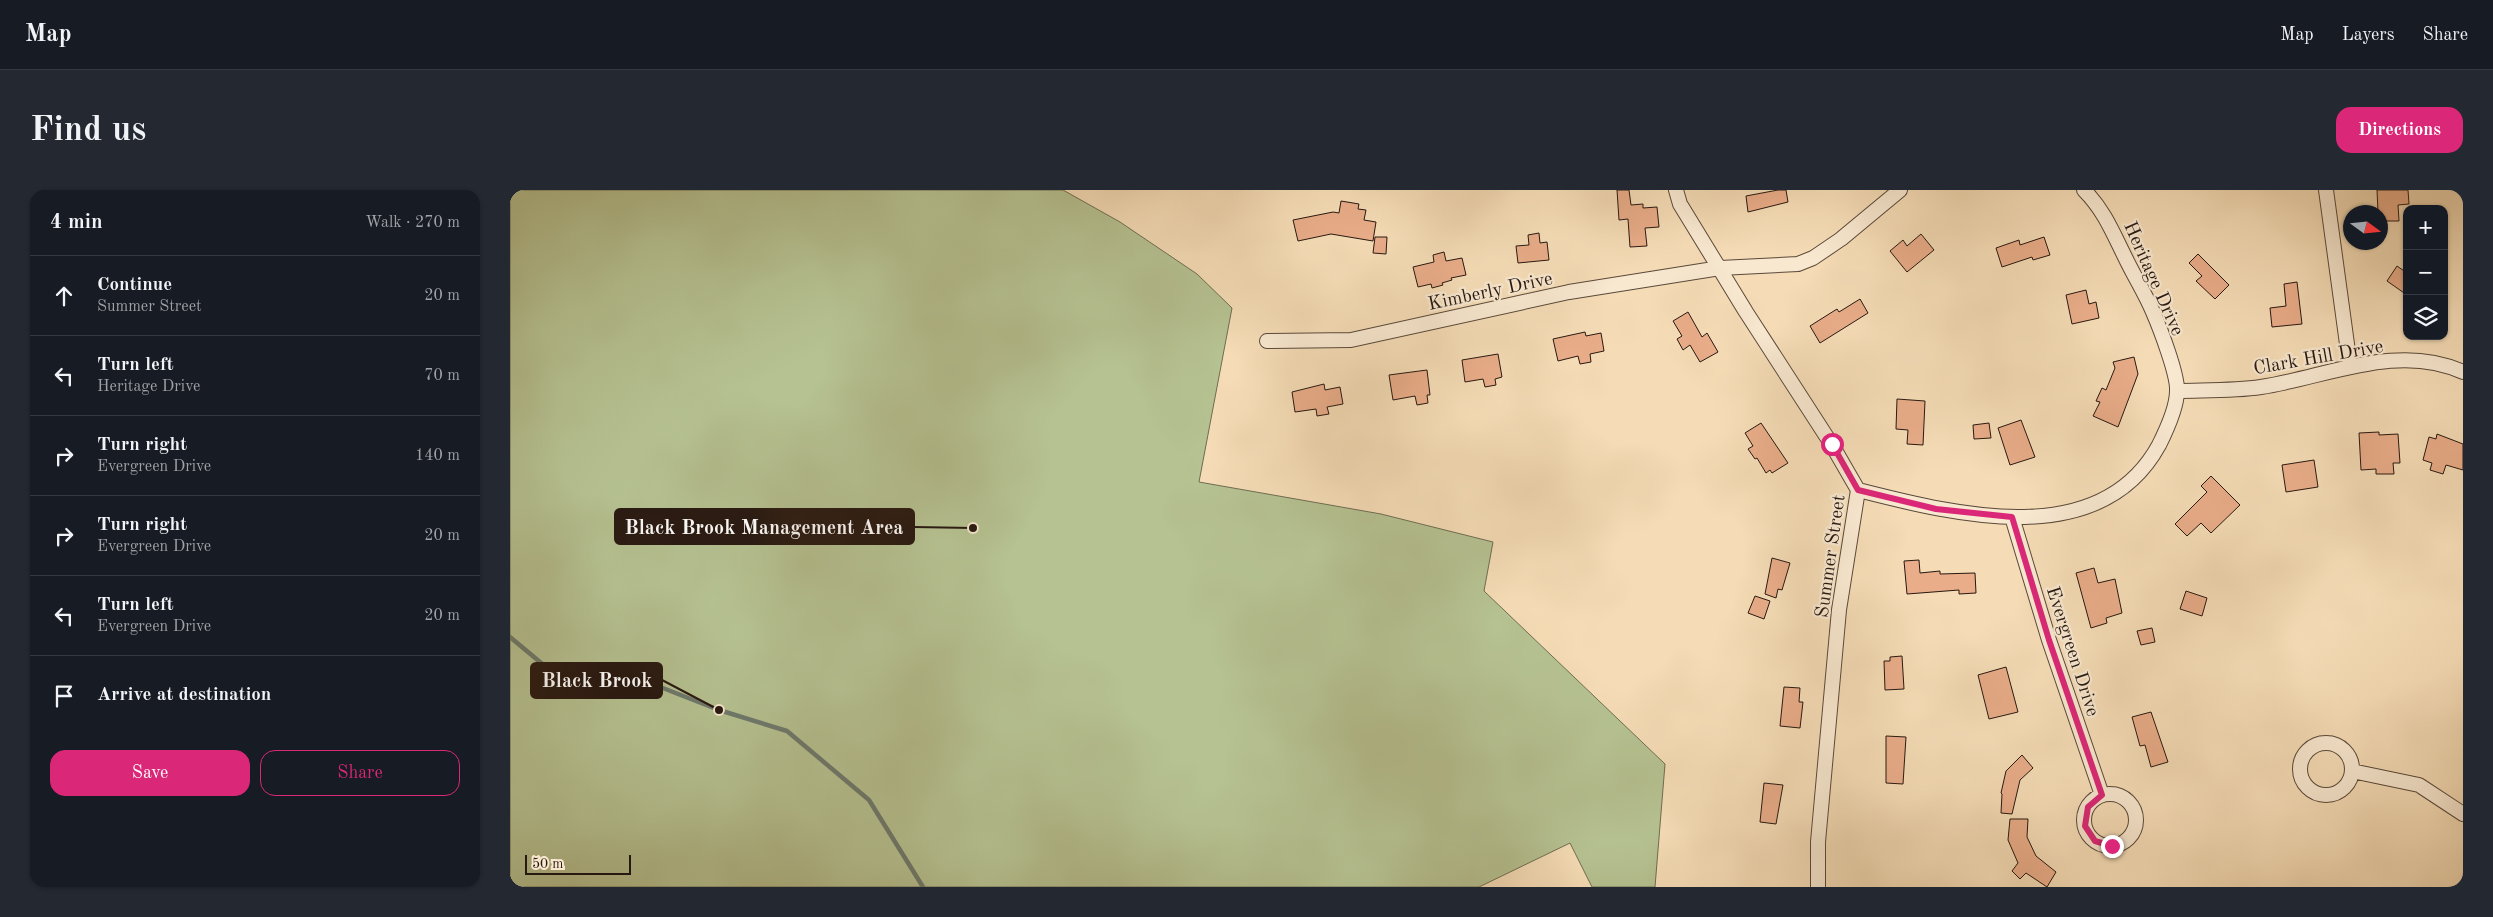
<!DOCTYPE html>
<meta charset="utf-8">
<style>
body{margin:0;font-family:"Old Standard TT",serif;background:#242831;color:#f1f3f6}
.controls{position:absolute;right:15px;top:15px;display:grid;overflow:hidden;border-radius:10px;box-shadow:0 1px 4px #0004}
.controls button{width:45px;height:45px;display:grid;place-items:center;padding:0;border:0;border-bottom:1px solid #363941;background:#171b24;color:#f1f3f6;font:25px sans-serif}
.compass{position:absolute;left:1833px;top:15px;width:45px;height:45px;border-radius:50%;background:#171b24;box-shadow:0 1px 4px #0004;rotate:105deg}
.scale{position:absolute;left:15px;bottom:12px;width:106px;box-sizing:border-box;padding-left:5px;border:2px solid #271811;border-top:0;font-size:14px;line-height:18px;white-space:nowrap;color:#271811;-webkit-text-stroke:4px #f8e8d0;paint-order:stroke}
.stop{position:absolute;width:15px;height:15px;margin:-11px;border:4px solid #db2777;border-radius:50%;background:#fff}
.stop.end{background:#db2777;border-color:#fff;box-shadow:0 1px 5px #0008}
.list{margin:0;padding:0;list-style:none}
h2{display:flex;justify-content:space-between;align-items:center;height:65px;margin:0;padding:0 20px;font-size:21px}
h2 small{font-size:16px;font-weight:400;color:#9ea1a6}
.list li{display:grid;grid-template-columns:32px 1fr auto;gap:15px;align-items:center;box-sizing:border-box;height:80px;padding:0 20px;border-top:1px solid #363941}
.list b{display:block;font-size:19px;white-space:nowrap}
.list p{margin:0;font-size:16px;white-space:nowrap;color:#9ea1a6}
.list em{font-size:16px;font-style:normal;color:#9ea1a6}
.actions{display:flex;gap:10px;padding:15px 20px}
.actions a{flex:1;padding:11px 0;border:1px solid #db2777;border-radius:15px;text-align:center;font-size:18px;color:#db2777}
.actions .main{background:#db2777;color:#fff}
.icon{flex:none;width:28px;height:28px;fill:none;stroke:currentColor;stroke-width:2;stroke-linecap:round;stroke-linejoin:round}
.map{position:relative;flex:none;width:1953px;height:697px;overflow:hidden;border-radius:15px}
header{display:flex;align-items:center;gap:30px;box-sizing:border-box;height:70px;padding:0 25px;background:#171b24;border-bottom:1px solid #363941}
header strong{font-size:24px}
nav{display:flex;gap:28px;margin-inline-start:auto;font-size:18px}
.intro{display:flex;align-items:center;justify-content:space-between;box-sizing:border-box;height:120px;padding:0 30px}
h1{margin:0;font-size:35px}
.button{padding:12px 22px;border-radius:15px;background:#db2777;color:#fff;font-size:18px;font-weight:700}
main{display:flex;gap:30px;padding:0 30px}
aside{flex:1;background:#171b24;border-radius:15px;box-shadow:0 1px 4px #0004}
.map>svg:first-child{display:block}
.green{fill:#b6c292;stroke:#6e6d52}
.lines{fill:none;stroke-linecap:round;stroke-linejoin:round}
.stream{stroke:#6e7a6d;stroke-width:4.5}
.building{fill:#e9ad89;stroke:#271811}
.minor-casing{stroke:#5a493a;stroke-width:16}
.minor{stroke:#f8e8d0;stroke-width:14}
.route{stroke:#db2777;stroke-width:6}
.labels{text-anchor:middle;stroke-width:4.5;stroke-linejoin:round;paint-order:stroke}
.street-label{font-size:19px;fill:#271811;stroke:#f8e8d0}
.leader{fill:none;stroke:#271811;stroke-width:2}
.callout-dot{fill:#271811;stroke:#f8e8d0;stroke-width:2}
.callout{fill:#271811;stroke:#271811;stroke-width:2}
.callout-label{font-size:20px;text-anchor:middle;font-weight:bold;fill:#fff}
</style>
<header>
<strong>Map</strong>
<nav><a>Map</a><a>Layers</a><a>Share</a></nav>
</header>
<div class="intro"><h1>Find us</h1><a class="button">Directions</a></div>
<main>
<aside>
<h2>4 min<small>Walk · 270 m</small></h2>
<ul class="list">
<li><svg class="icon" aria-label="ahead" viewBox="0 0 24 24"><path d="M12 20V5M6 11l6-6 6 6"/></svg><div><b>Continue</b><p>Summer Street</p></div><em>20 m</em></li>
<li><svg class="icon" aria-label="left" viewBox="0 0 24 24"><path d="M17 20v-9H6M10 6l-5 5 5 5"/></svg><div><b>Turn left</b><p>Heritage Drive</p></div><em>70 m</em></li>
<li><svg class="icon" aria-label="right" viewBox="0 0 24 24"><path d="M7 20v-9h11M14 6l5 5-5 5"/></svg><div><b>Turn right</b><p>Evergreen Drive</p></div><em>140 m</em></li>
<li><svg class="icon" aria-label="right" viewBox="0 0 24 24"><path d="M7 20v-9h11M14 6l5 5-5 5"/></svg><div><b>Turn right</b><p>Evergreen Drive</p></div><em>20 m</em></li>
<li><svg class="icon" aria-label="left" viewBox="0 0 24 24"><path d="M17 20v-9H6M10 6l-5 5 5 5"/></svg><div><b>Turn left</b><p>Evergreen Drive</p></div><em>20 m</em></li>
<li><svg class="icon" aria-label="arrive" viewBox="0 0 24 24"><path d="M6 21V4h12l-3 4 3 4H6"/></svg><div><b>Arrive at destination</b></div></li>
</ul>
<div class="actions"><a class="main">Save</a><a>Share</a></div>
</aside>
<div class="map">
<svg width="1953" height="697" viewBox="0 0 1953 697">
<rect width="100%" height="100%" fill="#f5dcb6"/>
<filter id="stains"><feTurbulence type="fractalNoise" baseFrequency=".004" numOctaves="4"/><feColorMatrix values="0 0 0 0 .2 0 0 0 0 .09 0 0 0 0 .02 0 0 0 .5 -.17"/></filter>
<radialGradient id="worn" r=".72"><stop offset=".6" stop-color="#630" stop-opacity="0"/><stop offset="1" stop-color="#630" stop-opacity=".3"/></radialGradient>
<path class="green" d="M 0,0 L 553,0 L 610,32 L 687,84 L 722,118 L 689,292 L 871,324 L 983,352 L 974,401 L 1155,574 L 1145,697 L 1082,697 L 1060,653 L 969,697 L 0,697 Z"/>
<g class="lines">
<path class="stream" d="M 0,447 L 36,477 L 140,493 L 209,520 L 277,541 L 359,610 L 413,697"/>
</g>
<path class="building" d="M 1107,0 L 1119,0 L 1121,15 L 1133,14 L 1133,18 L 1147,17 L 1149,37 L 1135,38 L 1137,56 L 1120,57 L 1118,29 L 1109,30 Z
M 1268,0 L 1276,0 L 1278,12 L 1238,22 L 1236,6 Z
M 1867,0 L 1898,0 L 1899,14 L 1888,15 L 1889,31 L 1870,31 L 1870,22 L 1868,22 Z
M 831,11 L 849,14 L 848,19 L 856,20 L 854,30 L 866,32 L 863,51 L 821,44 L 788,51 L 783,30 L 823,22 L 829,23 Z
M 1029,43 L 1030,53 L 1037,52 L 1039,70 L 1008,73 L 1006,56 L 1019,55 L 1018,45 Z
M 1411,44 L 1424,60 L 1397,82 L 1380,61 L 1393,50 L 1397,56 Z
M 865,47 L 877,47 L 876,64 L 863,63 Z
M 1534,47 L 1540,65 L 1523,70 L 1522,67 L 1492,77 L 1486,58 L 1509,50 L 1510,55 Z
M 934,62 L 936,71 L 952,68 L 956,85 L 941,88 L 942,90 L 932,93 L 933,95 L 922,98 L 921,94 L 908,97 L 903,77 L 924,72 L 923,65 Z
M 1688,64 L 1719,95 L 1705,109 L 1686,91 L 1692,86 L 1679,73 Z
M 1887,76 L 1897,83 L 1897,105 L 1877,91 Z
M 1787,92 L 1792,134 L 1762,137 L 1760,118 L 1776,116 L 1774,94 Z
M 1576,100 L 1579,114 L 1586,112 L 1589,128 L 1562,134 L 1556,105 Z
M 1350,109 L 1358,123 L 1310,153 L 1300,136 L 1327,119 L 1329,122 Z
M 1178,122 L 1192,147 L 1197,143 L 1208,162 L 1190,172 L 1180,155 L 1173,160 L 1167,149 L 1172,146 L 1163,131 Z
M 1075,142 L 1076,146 L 1091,143 L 1094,161 L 1080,164 L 1081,172 L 1070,174 L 1068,166 L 1048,171 L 1043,149 Z
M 988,164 L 992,187 L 985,189 L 986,195 L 975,197 L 973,189 L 955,192 L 952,170 Z
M 1624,167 L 1628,184 L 1608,237 L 1583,226 L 1590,212 L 1586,211 L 1592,198 L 1596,200 L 1605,178 L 1603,172 Z
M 917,180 L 920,205 L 917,205 L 918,213 L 907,215 L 905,206 L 883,210 L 879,185 Z
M 814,194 L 815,200 L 830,197 L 833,214 L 817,217 L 819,224 L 807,226 L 806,219 L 785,222 L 782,202 Z
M 1387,209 L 1415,211 L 1413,255 L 1397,254 L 1398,240 L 1386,239 Z
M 1511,230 L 1525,267 L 1500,275 L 1488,238 Z
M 1251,233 L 1278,273 L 1262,283 L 1260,280 L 1256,283 L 1247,268 L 1245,269 L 1238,259 L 1243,256 L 1235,243 Z
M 1479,233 L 1481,248 L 1464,249 L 1463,235 Z
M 1869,242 L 1869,245 L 1888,244 L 1890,273 L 1883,273 L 1884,284 L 1866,284 L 1866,279 L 1851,280 L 1849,243 Z
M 1927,244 L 1953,254 L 1953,280 L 1936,275 L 1933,284 L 1920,280 L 1922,273 L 1913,270 L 1919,247 L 1926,249 Z
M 1804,270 L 1808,297 L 1776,302 L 1772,275 Z
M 1701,286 L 1730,315 L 1701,343 L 1691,333 L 1677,346 L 1665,334 L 1697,302 L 1691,296 Z
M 1262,368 L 1280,373 L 1272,400 L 1268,399 L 1266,408 L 1255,404 Z
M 1409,370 L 1410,383 L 1430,381 L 1430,384 L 1465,383 L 1466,403 L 1449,404 L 1449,400 L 1397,404 L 1394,371 Z
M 1584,378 L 1588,393 L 1605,389 L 1612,423 L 1596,428 L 1597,433 L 1581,438 L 1566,383 Z
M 1676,401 L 1697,408 L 1692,426 L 1670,419 Z
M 1245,406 L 1260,411 L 1254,429 L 1238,423 Z
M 1642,438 L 1645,452 L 1631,455 L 1627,441 Z
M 1392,466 L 1394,499 L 1375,500 L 1374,471 L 1380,471 L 1380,467 Z
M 1496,477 L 1508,522 L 1479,529 L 1468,485 Z
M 1274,497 L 1290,498 L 1289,512 L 1293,512 L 1290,538 L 1270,536 Z
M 1641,522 L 1658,572 L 1641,577 L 1635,555 L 1630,556 L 1622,527 Z
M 1376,546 L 1396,547 L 1393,594 L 1376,593 Z
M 1512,565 L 1523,578 L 1510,590 L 1502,624 L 1491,623 L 1492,604 L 1491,603 L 1496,581 Z
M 1254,593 L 1273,595 L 1266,634 L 1250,632 Z
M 1500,629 L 1518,629 L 1517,647 L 1526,666 L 1546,682 L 1537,697 L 1516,683 L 1510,689 L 1502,681 L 1508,673 L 1498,650 Z"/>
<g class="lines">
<g class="minor-casing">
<path id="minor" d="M 1166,0 L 1170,14 L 1236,122 L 1322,255 L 1348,300 L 1329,420 L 1308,652 L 1308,697
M 1816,0 L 1840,176
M 757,151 L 841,150 L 1059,102 L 1210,78 L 1288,74 L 1303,68 L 1331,49 L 1390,0
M 1667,201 C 1695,200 1724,201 1751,197 C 1817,187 1888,152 1953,182
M 1348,300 C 1443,324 1590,363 1649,255 C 1656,241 1667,217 1667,201 C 1668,185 1650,138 1643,122 C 1635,103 1624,86 1615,67 C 1603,43 1594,20 1574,0
M 1502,327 L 1539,450 L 1592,605
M1790 579a26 26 0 1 1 52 0a26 26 0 1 1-52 0Z
M 1842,581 L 1909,595 L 1953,624
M1574 630a26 26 0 1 1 52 0a26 26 0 1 1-52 0Z"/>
</g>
<use href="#minor" class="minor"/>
</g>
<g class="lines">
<path class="route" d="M 1322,254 L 1348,300 L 1426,319 L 1502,327 L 1539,450 L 1592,605 L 1578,617 L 1575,636 L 1585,651 L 1602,656"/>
</g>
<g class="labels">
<g class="street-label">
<text transform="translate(1645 88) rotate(66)" y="7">Heritage Drive</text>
<text transform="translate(980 100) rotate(-12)" y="7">Kimberly Drive</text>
<text transform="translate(1808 166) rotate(-10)" y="7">Clark Hill Drive</text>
<text transform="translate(1319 366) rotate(-82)" y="7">Summer Street</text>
<text transform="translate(1564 461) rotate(72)" y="7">Evergreen Drive</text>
</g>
</g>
<path class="leader" d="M463 338L404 337M209 520L152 490"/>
<g class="callout-dot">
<circle cx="463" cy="338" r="5"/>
<circle cx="209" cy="520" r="5"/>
</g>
<g class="callout">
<rect x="105" y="319" width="299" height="35" rx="5"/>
<rect x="21" y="473" width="131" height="35" rx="5"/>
</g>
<g class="callout-label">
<text x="254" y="344">Black Brook Management Area</text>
<text x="87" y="497">Black Brook</text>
</g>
<rect width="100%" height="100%" filter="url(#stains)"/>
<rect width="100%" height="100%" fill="url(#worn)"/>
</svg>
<div class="controls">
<button>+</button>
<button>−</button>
<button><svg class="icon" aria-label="layers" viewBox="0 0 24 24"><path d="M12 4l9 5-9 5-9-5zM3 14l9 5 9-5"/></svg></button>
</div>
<svg class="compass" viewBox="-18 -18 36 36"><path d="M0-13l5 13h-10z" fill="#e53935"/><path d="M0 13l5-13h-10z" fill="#9ea1a6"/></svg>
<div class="scale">50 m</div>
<div class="stop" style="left:1322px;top:254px"></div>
<div class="stop end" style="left:1602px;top:656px"></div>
</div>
</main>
